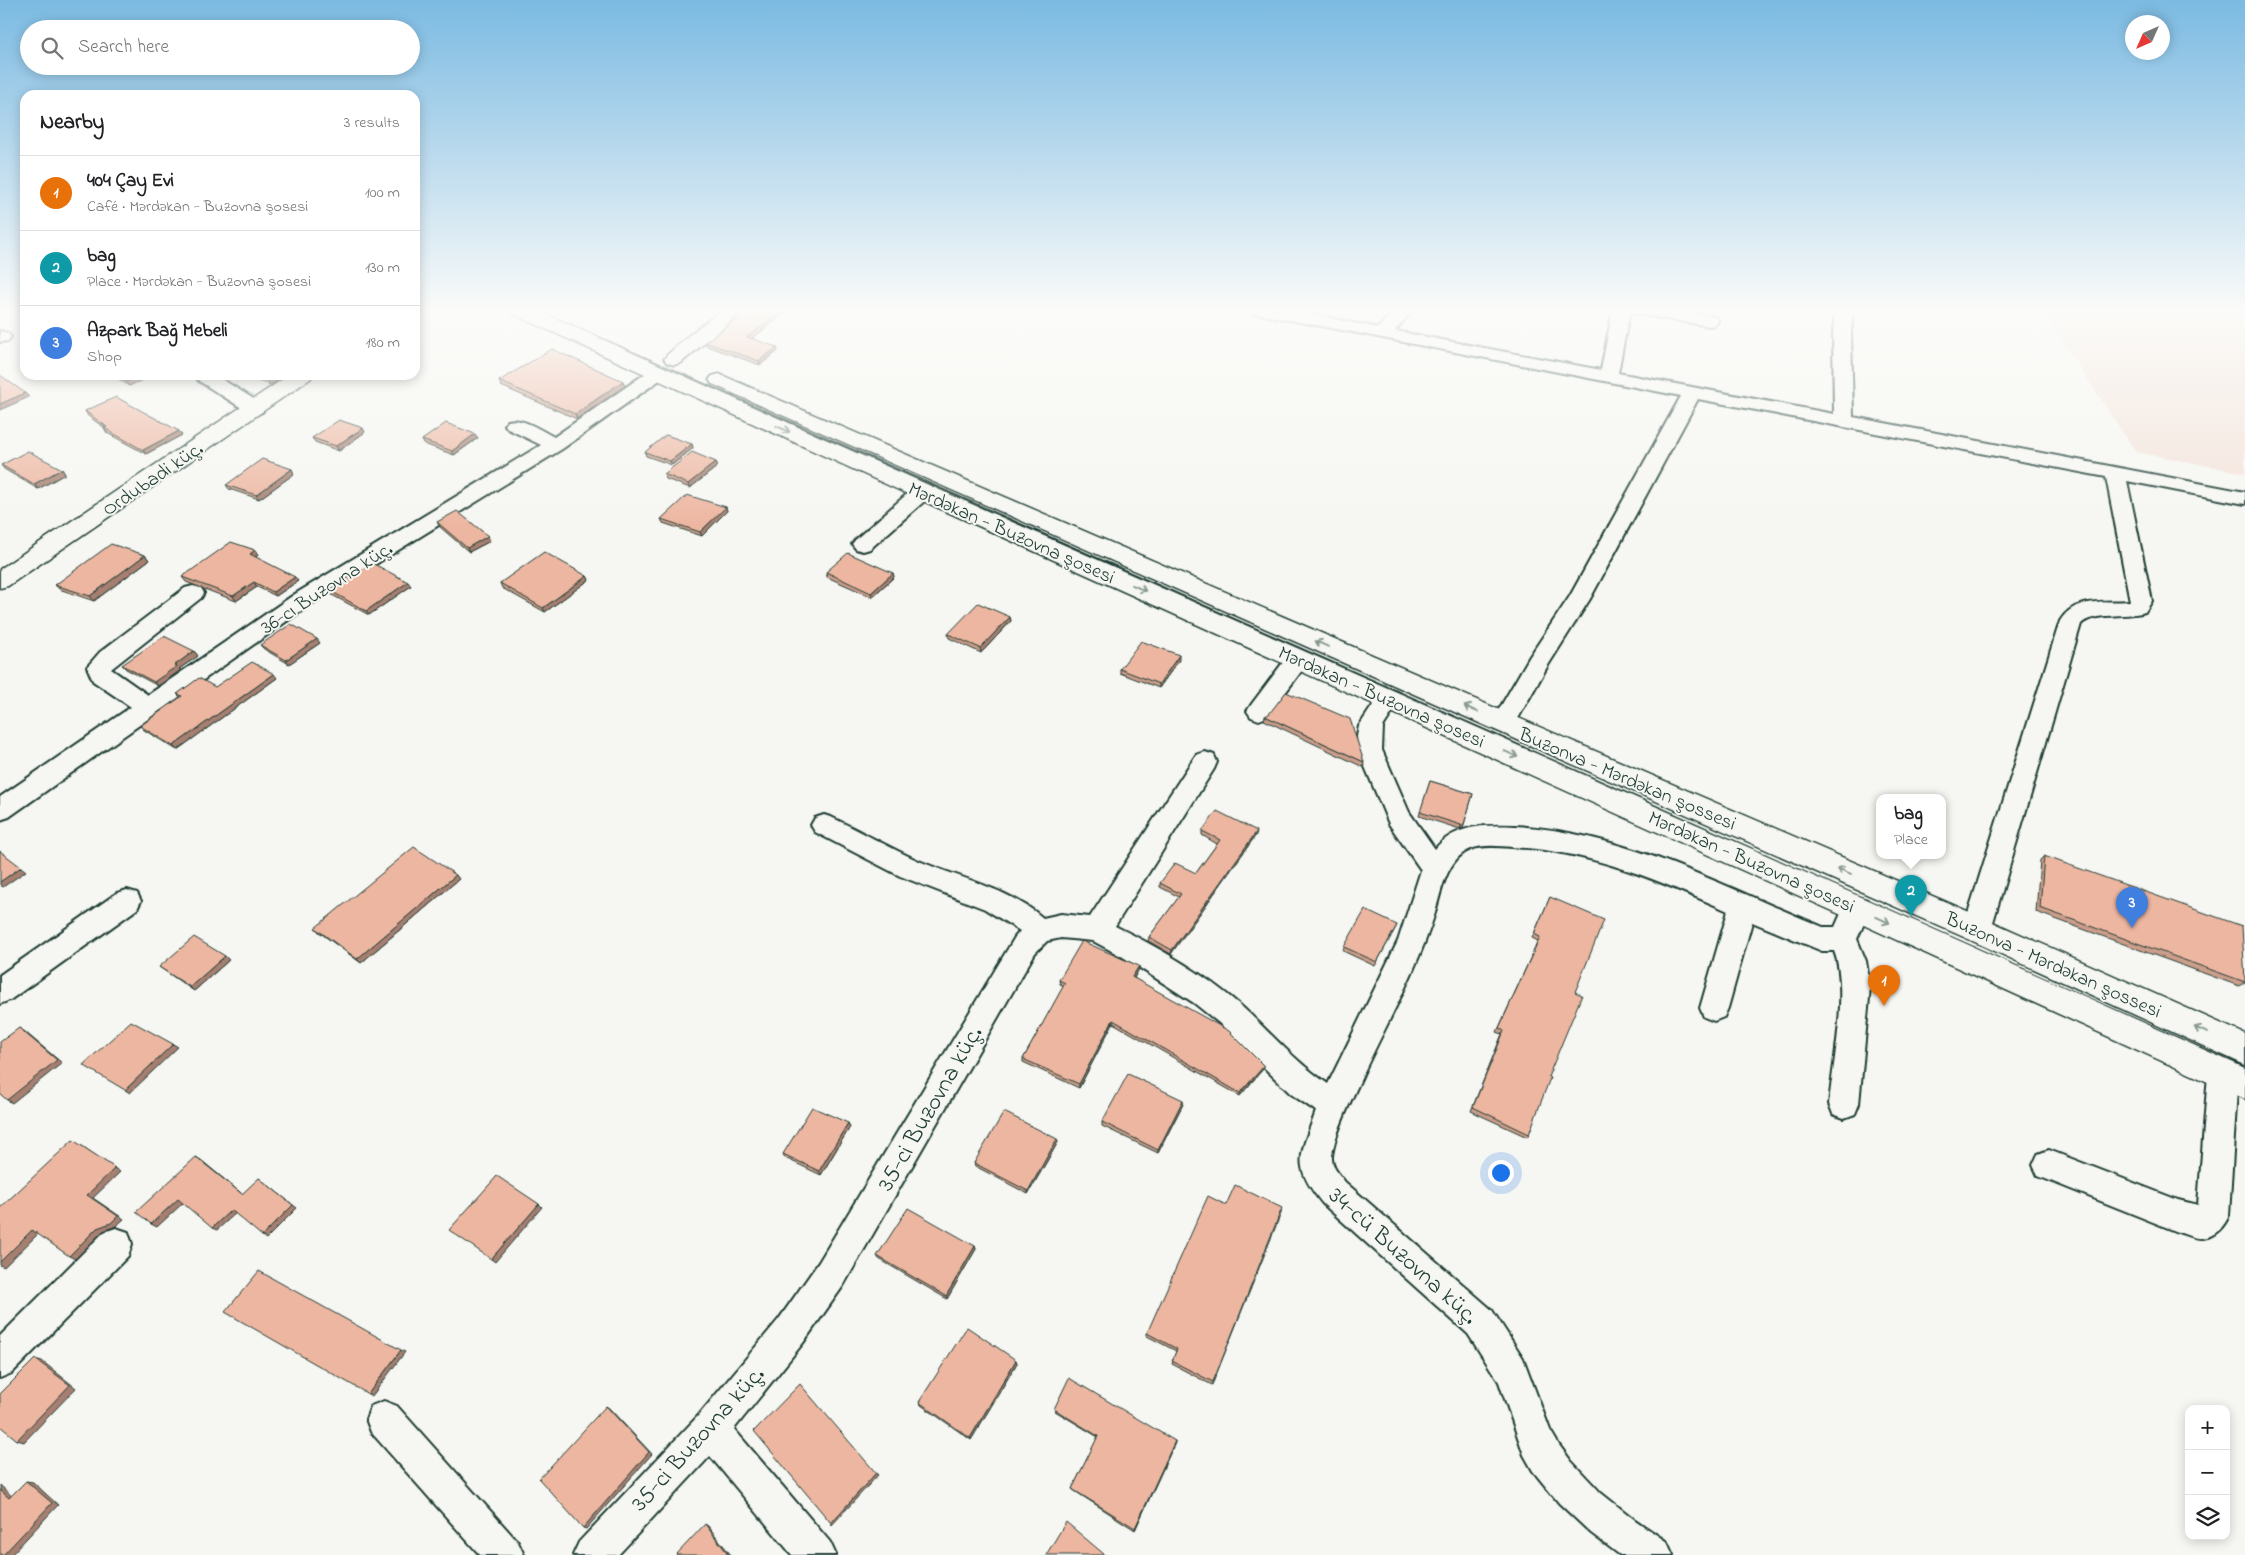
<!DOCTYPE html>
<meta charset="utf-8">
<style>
body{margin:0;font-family:"Indie Flower",sans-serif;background:#f6f6f6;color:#202124}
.controls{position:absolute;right:15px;bottom:15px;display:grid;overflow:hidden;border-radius:10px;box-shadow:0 2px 12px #0003}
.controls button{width:45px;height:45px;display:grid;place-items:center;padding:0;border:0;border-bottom:1px solid #e0e0e0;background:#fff;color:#202124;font:25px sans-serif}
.compass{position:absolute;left:2125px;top:15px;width:45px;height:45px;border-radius:50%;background:#fff;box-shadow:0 2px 12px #0003;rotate:225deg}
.you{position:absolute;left:1500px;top:1172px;width:18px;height:18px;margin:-12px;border:4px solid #fff;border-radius:50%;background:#1a73e8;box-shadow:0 0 0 8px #1a73e833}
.badge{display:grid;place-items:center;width:32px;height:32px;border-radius:50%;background:#1a73e8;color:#fff;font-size:16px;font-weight:700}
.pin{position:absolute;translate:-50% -41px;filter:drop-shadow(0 1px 2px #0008)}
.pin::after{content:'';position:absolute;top:26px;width:18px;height:15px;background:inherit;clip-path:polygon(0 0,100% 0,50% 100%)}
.popup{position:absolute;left:1876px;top:794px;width:70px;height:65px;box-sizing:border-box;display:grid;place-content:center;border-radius:10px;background:#fff;filter:drop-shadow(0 1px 4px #0005);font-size:16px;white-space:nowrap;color:#757577}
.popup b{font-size:19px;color:#202124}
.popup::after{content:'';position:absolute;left:50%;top:100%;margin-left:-10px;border:10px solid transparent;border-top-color:#fff}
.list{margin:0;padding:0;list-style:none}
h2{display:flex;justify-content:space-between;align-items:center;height:65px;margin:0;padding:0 20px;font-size:21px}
h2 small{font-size:16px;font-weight:400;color:#757577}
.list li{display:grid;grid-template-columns:32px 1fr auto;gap:15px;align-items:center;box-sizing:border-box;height:75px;padding:0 20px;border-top:1px solid #e0e0e0}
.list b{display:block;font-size:19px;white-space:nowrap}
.list p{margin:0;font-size:16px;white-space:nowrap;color:#757577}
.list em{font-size:16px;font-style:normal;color:#757577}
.icon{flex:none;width:28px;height:28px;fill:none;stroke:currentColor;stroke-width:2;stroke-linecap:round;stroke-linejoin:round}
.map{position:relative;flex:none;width:2245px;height:1555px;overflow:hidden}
.search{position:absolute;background:#fff;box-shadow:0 2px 12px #0003;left:20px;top:20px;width:400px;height:55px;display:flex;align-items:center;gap:12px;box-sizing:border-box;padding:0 18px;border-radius:28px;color:#757577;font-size:19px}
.panel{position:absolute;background:#fff;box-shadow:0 2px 12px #0003;left:20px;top:90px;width:400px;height:290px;border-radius:15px}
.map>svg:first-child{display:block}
.built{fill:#f3e3da}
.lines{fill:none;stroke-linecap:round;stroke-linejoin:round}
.street-casing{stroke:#1f3d34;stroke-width:4}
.secondary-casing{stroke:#1f3d34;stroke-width:3}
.primary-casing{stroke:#1f3d34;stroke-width:3}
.street{fill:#f6f6f2;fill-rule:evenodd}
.secondary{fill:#f6f6f2;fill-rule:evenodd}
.primary{fill:#f6f6f2;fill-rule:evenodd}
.wall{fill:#cc9d8a;stroke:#1f3d34}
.shaded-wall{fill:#a67f71;stroke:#1f3d34}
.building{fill:#edb6a1;stroke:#1f3d34}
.oneway{stroke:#8a9a93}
.labels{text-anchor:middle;stroke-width:4;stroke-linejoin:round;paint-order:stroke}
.street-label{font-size:20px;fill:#1f3d34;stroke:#f6f6f2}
.near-street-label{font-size:24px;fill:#1f3d34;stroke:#f6f6f2}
</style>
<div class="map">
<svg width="2245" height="1555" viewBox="0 0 2245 1555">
<rect width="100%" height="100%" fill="#f6f6f2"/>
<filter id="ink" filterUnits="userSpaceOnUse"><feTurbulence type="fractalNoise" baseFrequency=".02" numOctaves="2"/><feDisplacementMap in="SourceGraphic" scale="10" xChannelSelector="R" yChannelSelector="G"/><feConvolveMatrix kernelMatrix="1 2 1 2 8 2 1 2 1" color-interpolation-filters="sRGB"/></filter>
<g filter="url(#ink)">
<path class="built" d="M 2041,309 L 2245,309 L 2245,473 L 2136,452 Z"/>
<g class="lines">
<g class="street-casing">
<path id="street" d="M 1251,309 L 1287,309 L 1378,328 L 1396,309 L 1414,309 L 1395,331 L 1601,370 L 1612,314 L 1616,309 L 1670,309 L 1709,316 L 1715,317 L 1718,321 L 1715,325 L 1709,326 L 1631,313 L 1629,315 L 1618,373 L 1834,414 L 1833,333 L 1835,309 L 1853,309 L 1851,333 L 1853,417 L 2245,492 L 2245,504 L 2127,481 L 2152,601 L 2145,612 C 2126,618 2093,612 2081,624 L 1991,929 L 1987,937 L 1977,941 L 1967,937 L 1963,929 L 2060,621 C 2075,596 2105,603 2130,601 L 2106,477 L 1698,399 L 1590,599 L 1547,667 L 1512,729 L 1503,732 L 1494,729 L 1491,723 L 1530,656 L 1570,596 L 1681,396 L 1259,314 L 1253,313 Z
M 0,331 L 8,333 L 11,337 L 8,341 L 0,342 Z
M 658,368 L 664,369 L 667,373 L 664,377 L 562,449 L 311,604 L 9,817 L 0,820 L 0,797 L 131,707 L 93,681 L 87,667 L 100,652 L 185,588 L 193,586 L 201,588 L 204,593 L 201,598 L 111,669 L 148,695 L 295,594 L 541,445 L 508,429 L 505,425 L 508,421 C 523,417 540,430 554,437 L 652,369 Z
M 197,375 L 215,375 L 262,404 L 264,408 L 262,412 L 255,414 L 248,412 L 199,381 L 196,377 Z
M 922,486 L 929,487 L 932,492 L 929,497 L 870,549 L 863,551 L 856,549 L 852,544 L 856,539 L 915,487 Z
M 1298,651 L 1306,653 L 1310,659 L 1306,665 L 1267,717 L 1259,720 L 1251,717 L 1247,711 L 1251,705 L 1290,653 Z
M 1389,690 L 1397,693 L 1401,699 L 1383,727 L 1382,750 L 1409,812 L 1435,849 C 1456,824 1486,825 1515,826 C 1625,832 1723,887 1823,927 L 1835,927 L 1847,900 L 1857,897 L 1867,900 L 1871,908 L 1857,939 L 1866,961 L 1870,987 L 1859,1104 L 1855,1114 L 1844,1118 L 1833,1114 L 1829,1104 C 1833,1062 1849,989 1834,951 L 1822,951 L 1752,922 L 1728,1008 L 1724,1017 L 1714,1021 L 1704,1017 L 1700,1008 L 1728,911 C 1658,880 1590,851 1512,847 C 1500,846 1482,844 1471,849 C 1447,858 1441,891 1435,913 C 1418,968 1389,1019 1364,1072 C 1354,1095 1335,1131 1332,1156 C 1331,1167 1339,1174 1345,1182 L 1492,1310 L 1523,1358 L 1550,1430 L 1559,1445 L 1571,1461 L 1601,1493 L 1635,1520 L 1667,1542 L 1673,1555 L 1620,1555 L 1591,1533 L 1559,1503 L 1533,1471 L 1524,1455 L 1499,1382 L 1468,1334 L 1323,1204 C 1290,1164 1301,1155 1316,1111 L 1291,1094 L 1219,1023 L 1194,1003 L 1123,957 L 1093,941 L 1061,938 L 1047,941 L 1035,953 L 843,1286 L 803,1343 L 734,1429 L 830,1542 L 836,1555 L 792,1555 L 710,1456 L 618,1555 L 573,1555 L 579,1542 L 698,1416 L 779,1319 L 819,1262 L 1015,937 L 1020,931 L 985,909 L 900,876 L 815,832 L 811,825 L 815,818 L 824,815 L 833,818 C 862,832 890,848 919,861 C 961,879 1008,888 1043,918 L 1061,914 L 1090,917 L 1196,755 L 1205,752 L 1214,755 L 1217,762 L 1214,769 L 1115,926 C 1158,947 1203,973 1240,1005 C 1269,1031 1295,1062 1328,1084 L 1398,941 L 1421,870 L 1389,824 L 1358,750 L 1357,736 L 1359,726 L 1381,693 Z
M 127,890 L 137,893 L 141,901 L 137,909 L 10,1000 L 0,1004 L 0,975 L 117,893 Z
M 2223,1060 L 2234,1064 L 2238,1074 L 2229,1215 C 2225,1226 2215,1237 2202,1238 C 2195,1239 2185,1234 2178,1232 L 2038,1176 L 2033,1165 L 2038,1154 L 2049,1150 L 2178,1200 L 2198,1205 L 2208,1074 L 2212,1064 Z
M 116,1228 L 128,1232 L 132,1244 L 128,1256 L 12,1373 L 0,1378 L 0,1336 L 104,1232 Z
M 384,1401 L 397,1406 L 518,1542 L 524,1555 L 480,1555 L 371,1432 L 366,1419 L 371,1406 Z"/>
</g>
<g class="secondary-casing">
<path id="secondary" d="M 723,309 L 745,309 L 681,363 L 674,365 L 667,363 L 664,359 L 667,355 L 690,334 Z
M 289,375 L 313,375 L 310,379 L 8,586 L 0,588 L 0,569 Z"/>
</g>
<g class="primary-casing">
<path id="primary" d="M 509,309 L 535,309 C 1103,565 1676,813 2245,1068 L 2245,1099 L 1846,917 L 914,497 L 511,313 Z
M 719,374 L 1988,920 L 2245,1034 L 2245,1065 L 1966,938 L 712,384 L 709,380 L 712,376 Z"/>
</g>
<use href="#street" class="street"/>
<use href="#secondary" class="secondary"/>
<use href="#primary" class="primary"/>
</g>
<path class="wall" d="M 790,310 L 752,338 L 778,351 L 760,365 L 707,346 L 705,342 Z
M 112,375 L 153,375 L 129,386 Z
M 245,375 L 286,375 L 270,385 L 246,377 Z
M 499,381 L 623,381 L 625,386 L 577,419 L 501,386 Z
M 85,411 L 179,431 L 182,435 L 146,454 L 107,433 L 104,428 L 105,428 L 88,416 Z
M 365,432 L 339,451 L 315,442 L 312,438 Z
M 478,438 L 454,455 L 424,444 L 422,440 Z
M 692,444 L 693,448 L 672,465 L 646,456 L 645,452 Z
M 716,462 L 718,466 L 690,488 L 666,479 L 664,474 Z
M 1,465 L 62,469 L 65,474 L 38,489 L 4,469 Z
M 292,469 L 294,474 L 259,499 L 229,489 L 226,485 Z
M 726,507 L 727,511 L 702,536 L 663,523 L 661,519 Z
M 437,522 L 490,541 L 469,552 L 440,527 Z
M 255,550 L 258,555 L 255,557 L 298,581 L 276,596 L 257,587 L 236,601 L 186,582 L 182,577 Z
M 145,555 L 149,560 L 94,601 L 59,589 L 55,585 Z
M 826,572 L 893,573 L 894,577 L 872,597 L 827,577 Z
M 587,576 L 589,580 L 545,612 L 502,588 L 500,583 Z
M 411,586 L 369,615 L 332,595 L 329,590 Z
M 1010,617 L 1011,621 L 981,653 L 949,638 L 948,634 Z
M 320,643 L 289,664 L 264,649 L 260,645 Z
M 194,651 L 198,656 L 179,669 L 181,670 L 158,686 L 126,669 L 122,665 Z
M 1179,660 L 1159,688 L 1120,673 L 1120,669 Z
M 277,678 L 177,750 L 144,730 L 140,726 L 180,697 L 177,694 L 215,687 Z
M 1265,716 L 1364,762 L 1363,767 L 1264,720 Z
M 1430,781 L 1473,794 L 1463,828 L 1460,829 L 1419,816 Z
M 1202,831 L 1256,835 L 1171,954 L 1148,941 L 1149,937 L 1179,897 L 1160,887 L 1160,883 L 1196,873 L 1217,844 L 1202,835 Z
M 2044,856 L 2245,982 L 2239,986 L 2036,912 L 2040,860 Z
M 459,879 L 361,963 L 319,932 L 315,928 Z
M 1550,897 L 1575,992 L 1529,1134 L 1527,1137 L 1471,1111 L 1502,1034 L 1497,1032 L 1538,941 L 1532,938 Z
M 1397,925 L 1395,929 L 1375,966 L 1343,951 L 1344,947 Z
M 225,956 L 229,960 L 194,991 L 159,967 Z
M 1139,966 L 1139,969 L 1134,978 L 1264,1066 L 1263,1069 L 1240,1096 L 1113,1023 L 1079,1088 L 1023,1062 L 1023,1059 L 1064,986 L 1060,984 L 1059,980 Z
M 1183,1100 L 1183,1104 L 1158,1153 L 1102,1126 L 1102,1122 Z
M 848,1123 L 850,1127 L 821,1175 L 785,1158 L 783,1154 Z
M 1058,1142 L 1028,1194 L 975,1166 L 974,1163 Z
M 1226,1205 L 1282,1211 L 1212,1385 L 1172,1364 L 1176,1351 L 1147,1336 L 1147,1333 Z
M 975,1246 L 976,1249 L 947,1299 L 879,1259 L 877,1256 Z
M 1016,1360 L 1017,1363 L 971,1440 L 921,1405 L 919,1402 Z
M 1054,1409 L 1175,1441 L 1135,1530 L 1073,1490 L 1072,1489 L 1098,1437 L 1055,1411 Z"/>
<path class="shaded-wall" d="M 784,309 L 790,309 L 790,310 L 748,341 L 747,337 Z
M 777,347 L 778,351 L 760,365 L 759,361 Z
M 140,375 L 153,375 L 129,386 L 126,382 Z
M 277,375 L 286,375 L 270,385 L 268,381 Z
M 623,381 L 625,386 L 577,419 L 575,414 Z
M 25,393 L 29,397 L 0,410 L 0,404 Z
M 363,428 L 365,432 L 339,451 L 336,446 Z
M 179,431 L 182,435 L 146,454 L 143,450 Z
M 475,434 L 478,438 L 454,455 L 452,451 Z
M 692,444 L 693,448 L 672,465 L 670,461 Z
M 716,462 L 718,466 L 690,488 L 688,484 Z
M 62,469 L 65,474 L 38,489 L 34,484 Z
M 292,469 L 294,474 L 259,499 L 256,495 Z
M 726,507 L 727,511 L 702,536 L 700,532 Z
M 488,536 L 490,541 L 469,552 L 467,548 Z
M 255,550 L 258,555 L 253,559 L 250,554 Z
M 145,555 L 149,560 L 94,601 L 90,596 Z
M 893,573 L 894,577 L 872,597 L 871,593 Z
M 587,576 L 589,580 L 545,612 L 543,608 Z
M 295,577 L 298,581 L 276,596 L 273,592 Z
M 254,582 L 257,587 L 236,601 L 233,596 Z
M 408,582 L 411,586 L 369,615 L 366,611 Z
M 1010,617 L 1011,621 L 981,653 L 980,648 Z
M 317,639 L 320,643 L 289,664 L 286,660 Z
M 194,651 L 198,656 L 179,669 L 181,670 L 158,686 L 154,682 L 175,665 Z
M 1179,655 L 1179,660 L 1159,688 L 1159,684 Z
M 274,674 L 277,678 L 177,750 L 173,746 Z
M 1464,824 L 1463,828 L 1460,829 L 1461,825 Z
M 1257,831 L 1256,835 L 1171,954 L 1172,950 Z
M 21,867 L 26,871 L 3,887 L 0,885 L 0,882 Z
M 456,875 L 459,879 L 361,963 L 357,959 Z
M 225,956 L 229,960 L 194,991 L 190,987 Z
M 1139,966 L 1139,969 L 1132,981 L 1132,977 Z
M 1113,1020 L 1113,1023 L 1079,1088 L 1079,1084 Z
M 19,1028 L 24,1031 L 62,1063 L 12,1103 L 7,1100 Z
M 173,1044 L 178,1047 L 130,1093 L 125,1090 Z
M 1264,1066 L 1263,1069 L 1240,1096 L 1240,1093 Z
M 1183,1100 L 1183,1104 L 1158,1153 L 1158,1150 Z
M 848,1123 L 850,1127 L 821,1175 L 819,1171 Z
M 1057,1139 L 1058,1142 L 1028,1194 L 1028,1191 Z
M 79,1144 L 120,1172 L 93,1198 L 124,1219 L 116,1226 L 103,1231 L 75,1259 L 69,1256 L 87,1195 Z
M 196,1157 L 201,1160 L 247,1198 L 242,1194 Z
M 259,1178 L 297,1208 L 266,1239 L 262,1236 Z
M 178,1199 L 184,1202 L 157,1227 L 151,1224 Z
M 539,1204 L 542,1207 L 495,1262 L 491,1259 Z
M 231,1210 L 236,1213 L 217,1230 L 212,1228 Z
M 32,1230 L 39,1233 L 4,1267 L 0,1265 L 0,1262 Z
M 975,1246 L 976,1249 L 947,1299 L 946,1296 Z
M 401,1350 L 405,1352 L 372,1396 L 368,1394 Z
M 35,1359 L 42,1361 L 76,1388 L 24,1442 L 17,1440 Z
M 1016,1360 L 1017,1363 L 971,1440 L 970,1438 Z
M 606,1406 L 609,1408 L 652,1454 L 586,1529 L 583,1528 Z
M 1175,1441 L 1175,1443 L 1135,1530 L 1135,1528 Z
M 876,1473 L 878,1475 L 832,1525 L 831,1523 Z
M 26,1481 L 33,1482 L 58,1505 L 11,1555 L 3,1555 Z
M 0,1485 L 16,1500 L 9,1498 L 0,1490 Z
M 705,1524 L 708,1526 L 731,1555 L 729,1555 Z"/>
<path class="building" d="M 751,309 L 784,309 L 747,337 L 777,347 L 759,361 L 705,342 Z
M 552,349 L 623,381 L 575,414 L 499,381 Z
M 0,375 L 25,393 L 0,404 Z
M 116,375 L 140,375 L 126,382 Z
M 251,375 L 277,375 L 268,381 Z
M 116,397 L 179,431 L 143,450 L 104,428 L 107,427 L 85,411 Z
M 339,420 L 363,428 L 336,446 L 312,438 Z
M 446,423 L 475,434 L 452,451 L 422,440 Z
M 666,435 L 692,444 L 670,461 L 645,452 Z
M 28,451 L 62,469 L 34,484 L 1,465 Z
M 692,452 L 716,462 L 688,484 L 664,474 Z
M 262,459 L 292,469 L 256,495 L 226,485 Z
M 687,495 L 726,507 L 700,532 L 661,519 Z
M 457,511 L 488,536 L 467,548 L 437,522 Z
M 231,542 L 255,550 L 250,554 L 295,577 L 273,592 L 254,582 L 233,596 L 182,577 Z
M 111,544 L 145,555 L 90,596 L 55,585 Z
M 544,552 L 587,576 L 543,608 L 500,583 Z
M 848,553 L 893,573 L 871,593 L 826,572 Z
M 372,563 L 408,582 L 366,611 L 329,590 Z
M 978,603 L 1010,617 L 980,648 L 948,634 Z
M 291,624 L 317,639 L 286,660 L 260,645 Z
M 164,636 L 194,651 L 175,665 L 177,666 L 154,682 L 122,665 Z
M 1141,641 L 1179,655 L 1159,684 L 1120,669 Z
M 252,662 L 274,674 L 173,746 L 140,726 L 182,696 L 177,694 L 199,678 L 215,687 Z
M 1286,692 L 1350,719 L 1364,762 L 1265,716 L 1269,714 Z
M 1430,781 L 1473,794 L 1464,824 L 1461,825 L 1420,812 Z
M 1217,811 L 1257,831 L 1172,950 L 1149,937 L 1181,894 L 1160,883 L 1175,863 L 1196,873 L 1220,840 L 1202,831 Z
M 414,847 L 456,875 L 357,959 L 315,928 Z
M 0,851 L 21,867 L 0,882 Z
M 2044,856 L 2242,926 L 2245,982 L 2040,908 Z
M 1550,897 L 1604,920 L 1575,992 L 1582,995 L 1548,1077 L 1550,1078 L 1529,1134 L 1473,1107 L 1504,1031 L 1499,1028 L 1540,937 L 1534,934 Z
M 1365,910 L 1397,925 L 1377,962 L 1344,947 Z
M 194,937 L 225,956 L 190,987 L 159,967 Z
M 1082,941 L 1139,966 L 1132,977 L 1229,1031 L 1264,1066 L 1240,1093 L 1113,1020 L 1079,1084 L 1023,1059 L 1065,983 L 1059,980 Z
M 131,1021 L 173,1044 L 125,1090 L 83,1065 Z
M 19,1028 L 57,1060 L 7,1100 L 0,1094 L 0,1042 Z
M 1128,1074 L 1183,1100 L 1158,1150 L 1102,1122 Z
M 812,1107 L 848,1123 L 819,1171 L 783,1154 Z
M 1004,1112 L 1057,1139 L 1028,1191 L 974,1163 Z
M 73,1140 L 115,1168 L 87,1195 L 118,1216 L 111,1223 L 97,1228 L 69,1256 L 32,1230 L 0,1262 L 0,1208 Z
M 196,1157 L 242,1194 L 259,1178 L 293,1205 L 262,1236 L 231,1210 L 212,1228 L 178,1199 L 151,1224 L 136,1212 Z
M 497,1176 L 539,1204 L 491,1259 L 449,1230 Z
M 1235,1185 L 1282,1208 L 1213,1382 L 1172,1361 L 1177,1349 L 1147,1333 L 1208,1196 L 1226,1205 Z
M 908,1208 L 975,1246 L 946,1296 L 877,1256 Z
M 259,1271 L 401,1350 L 368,1394 L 225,1312 Z
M 967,1327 L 1016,1360 L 970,1438 L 919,1402 Z
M 35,1359 L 70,1385 L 17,1440 L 0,1426 L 0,1394 Z
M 1069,1378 L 1175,1441 L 1135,1528 L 1072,1489 L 1098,1436 L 1054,1409 Z
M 800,1384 L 876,1473 L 831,1523 L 754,1431 Z
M 606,1406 L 649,1452 L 583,1528 L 539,1479 Z
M 26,1481 L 52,1503 L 3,1555 L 0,1555 L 0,1490 L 9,1498 Z
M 1066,1522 L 1105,1555 L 1046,1555 Z
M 705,1524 L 729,1555 L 676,1555 Z"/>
<defs><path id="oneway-shaft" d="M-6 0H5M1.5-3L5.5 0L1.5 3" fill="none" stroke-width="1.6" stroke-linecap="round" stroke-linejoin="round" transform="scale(1.25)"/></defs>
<g class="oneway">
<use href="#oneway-shaft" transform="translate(783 429) rotate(24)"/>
<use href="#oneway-shaft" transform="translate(1139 588) rotate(24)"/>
<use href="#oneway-shaft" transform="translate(1322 644) rotate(-156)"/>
<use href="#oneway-shaft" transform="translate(1471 709) rotate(-156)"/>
<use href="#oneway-shaft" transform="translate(1511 754) rotate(24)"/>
<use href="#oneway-shaft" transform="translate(1844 871) rotate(-157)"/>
<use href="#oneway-shaft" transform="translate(1883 920) rotate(24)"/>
<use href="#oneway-shaft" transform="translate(2201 1030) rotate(-156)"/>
</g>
</g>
<linearGradient id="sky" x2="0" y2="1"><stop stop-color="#7bbae2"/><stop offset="0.59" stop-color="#fbfbf9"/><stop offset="1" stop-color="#fbfbf9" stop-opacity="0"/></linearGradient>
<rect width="2245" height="527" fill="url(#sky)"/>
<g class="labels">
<g class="street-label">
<text transform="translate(152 478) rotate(-34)" y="7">Ordubadi küç.</text>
<text transform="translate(1012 532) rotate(24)" y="7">Mərdəkan - Buzovna şosesi</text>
<text transform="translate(326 587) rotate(-33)" y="7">36-cı Buzovna küç.</text>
<text transform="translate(1382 696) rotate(24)" y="7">Mərdəkan - Buzovna şosesi</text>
<text transform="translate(1628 778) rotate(23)" y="7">Buzonva - Mərdəkan şossesi</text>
<text transform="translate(1752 861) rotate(24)" y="7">Mərdəkan - Buzovna şosesi</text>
<text transform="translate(2054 964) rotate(24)" y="7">Buzonva - Mərdəkan şossesi</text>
</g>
<g class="near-street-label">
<text transform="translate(929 1108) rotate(-60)" y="8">35-ci Buzovna küç.</text>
<text transform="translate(1404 1255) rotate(42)" y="8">34-cü Buzovna küç.</text>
<text transform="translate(697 1438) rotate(-48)" y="8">35-ci Buzovna küç.</text>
</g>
</g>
</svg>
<div class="controls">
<button>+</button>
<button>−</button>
<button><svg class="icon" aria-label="layers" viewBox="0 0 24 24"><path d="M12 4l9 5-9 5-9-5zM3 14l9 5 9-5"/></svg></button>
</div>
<svg class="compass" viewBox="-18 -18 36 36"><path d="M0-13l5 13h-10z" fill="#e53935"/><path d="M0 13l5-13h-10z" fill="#757577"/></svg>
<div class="you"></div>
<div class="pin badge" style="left:1884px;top:1006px;background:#e8710a">1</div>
<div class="pin badge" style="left:1911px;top:916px;background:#0f9aa8">2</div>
<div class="popup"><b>bag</b>Place</div>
<div class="pin badge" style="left:2132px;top:928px;background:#3f7fe0">3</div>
<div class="search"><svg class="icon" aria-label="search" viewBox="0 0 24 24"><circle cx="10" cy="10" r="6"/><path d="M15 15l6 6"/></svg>Search here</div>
<section class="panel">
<h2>Nearby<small>3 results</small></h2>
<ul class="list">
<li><span class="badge" style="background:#e8710a">1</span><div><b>404 Çay Evi</b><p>Café · Mərdəkan - Buzovna şosesi</p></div><em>100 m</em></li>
<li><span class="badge" style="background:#0f9aa8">2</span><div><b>bag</b><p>Place · Mərdəkan - Buzovna şosesi</p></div><em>130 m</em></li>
<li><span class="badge" style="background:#3f7fe0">3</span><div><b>Azpark Bağ Mebeli</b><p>Shop</p></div><em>180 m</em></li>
</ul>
</section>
</div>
